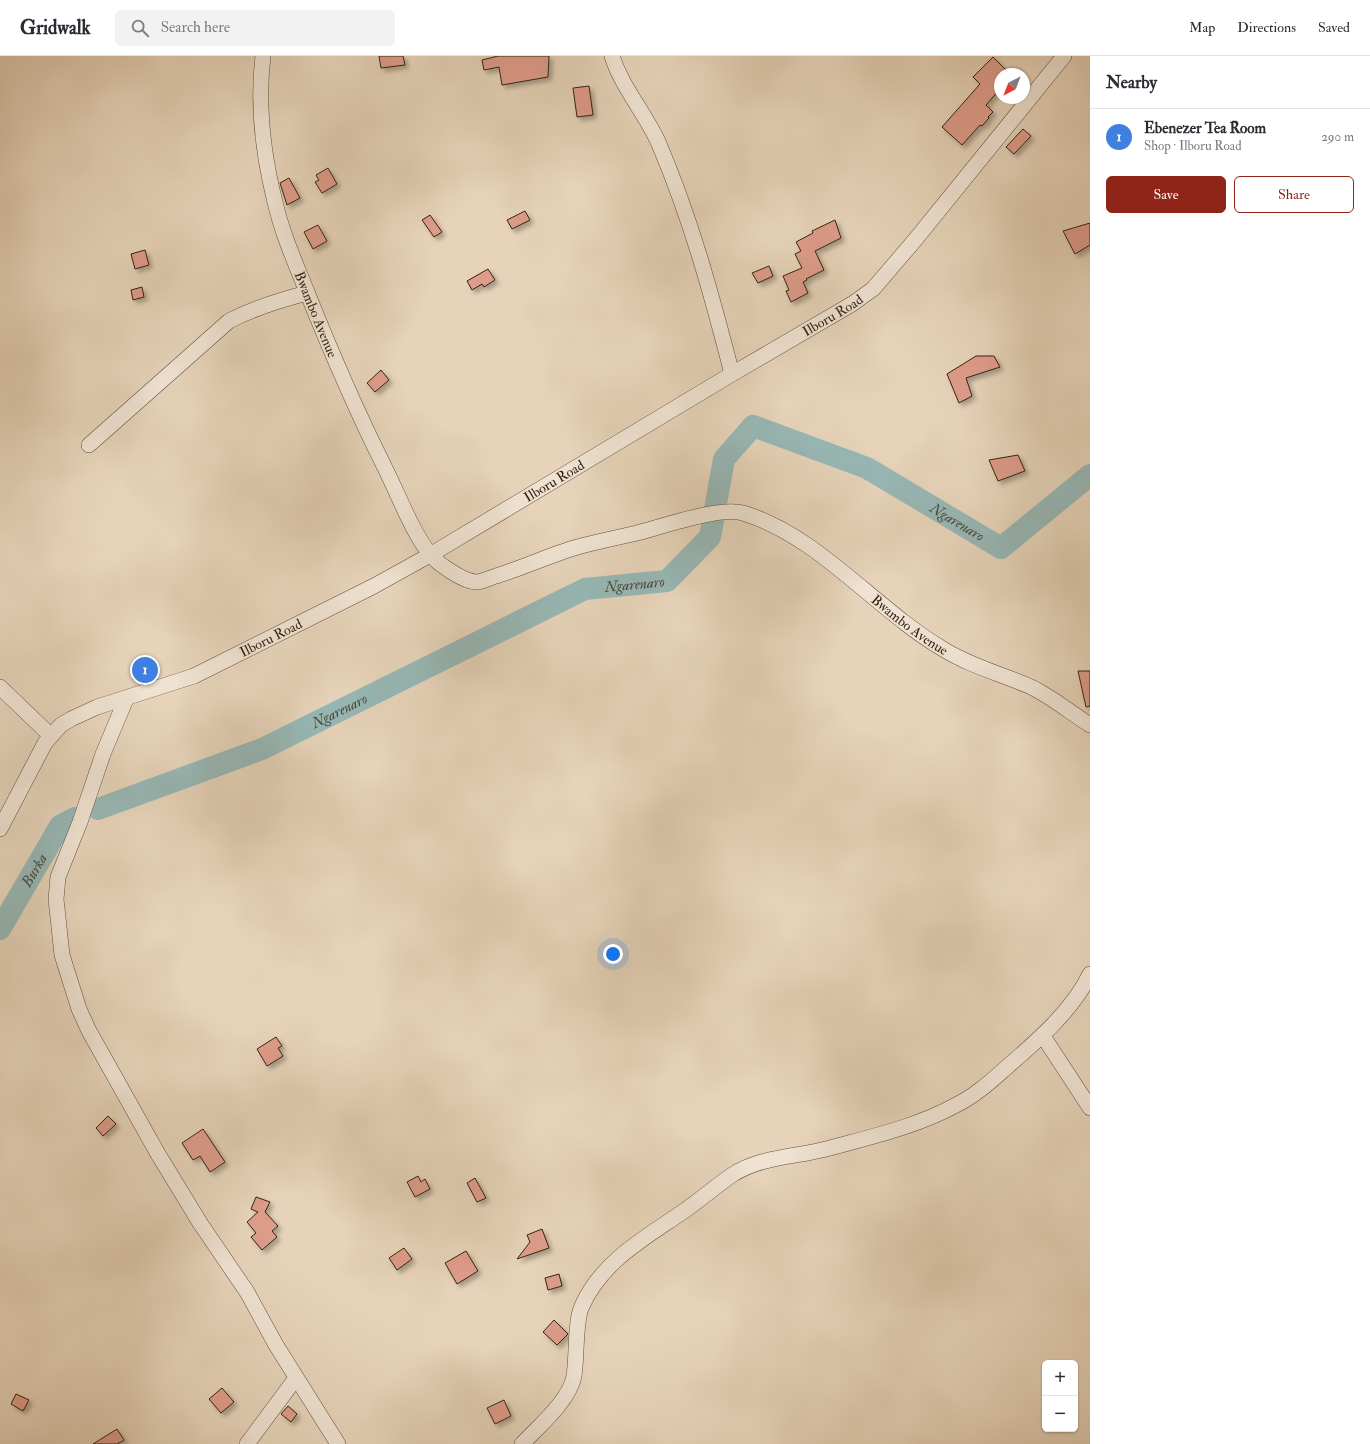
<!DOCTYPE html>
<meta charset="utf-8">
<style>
body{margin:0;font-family:"IM FELL Double Pica",serif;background:#f2f2f3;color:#2b2b33}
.controls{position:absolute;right:12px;bottom:12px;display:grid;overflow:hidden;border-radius:6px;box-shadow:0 1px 3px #0004}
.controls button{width:36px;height:36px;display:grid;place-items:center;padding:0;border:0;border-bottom:1px solid #e1e1e2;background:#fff;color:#2b2b33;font:20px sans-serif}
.compass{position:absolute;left:994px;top:12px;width:36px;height:36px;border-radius:50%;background:#fff;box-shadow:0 1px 3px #0004;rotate:222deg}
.you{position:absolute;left:613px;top:898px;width:14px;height:14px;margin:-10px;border:3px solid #fff;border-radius:50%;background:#1a73e8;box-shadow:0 0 0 6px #1a73e833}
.badge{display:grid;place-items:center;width:26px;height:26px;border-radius:50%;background:#8f2418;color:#fff;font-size:13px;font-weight:700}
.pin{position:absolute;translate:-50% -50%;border:2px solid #fff;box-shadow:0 1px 4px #0006}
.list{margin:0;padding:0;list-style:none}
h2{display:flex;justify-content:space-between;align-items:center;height:52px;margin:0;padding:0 16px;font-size:17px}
h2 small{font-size:13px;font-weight:400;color:#7c7c81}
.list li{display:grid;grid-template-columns:26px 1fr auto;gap:12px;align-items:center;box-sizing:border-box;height:56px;padding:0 16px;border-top:1px solid #e1e1e2}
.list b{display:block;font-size:15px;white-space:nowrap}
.list p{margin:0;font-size:13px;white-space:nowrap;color:#7c7c81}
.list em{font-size:13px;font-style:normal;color:#7c7c81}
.actions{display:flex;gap:8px;padding:12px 16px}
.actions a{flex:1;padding:9px 0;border:1px solid #8f2418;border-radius:6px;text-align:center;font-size:14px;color:#8f2418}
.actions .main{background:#8f2418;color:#fff}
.icon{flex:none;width:22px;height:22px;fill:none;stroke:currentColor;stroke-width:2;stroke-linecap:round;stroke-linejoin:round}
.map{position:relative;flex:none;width:1090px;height:1388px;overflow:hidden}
header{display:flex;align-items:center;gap:24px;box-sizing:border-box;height:56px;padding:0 20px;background:#fff;border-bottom:1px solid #e1e1e2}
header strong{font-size:19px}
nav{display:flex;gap:22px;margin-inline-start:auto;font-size:14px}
.search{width:280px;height:36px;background:#f2f2f3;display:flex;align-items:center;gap:10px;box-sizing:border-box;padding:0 14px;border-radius:6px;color:#7c7c81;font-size:15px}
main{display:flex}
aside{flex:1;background:#fff}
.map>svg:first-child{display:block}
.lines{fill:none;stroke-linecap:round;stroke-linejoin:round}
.river{stroke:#97b7b5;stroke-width:22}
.building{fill:#de9c8a;stroke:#332412;filter:url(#shadow)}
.minor-casing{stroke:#60503c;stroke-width:16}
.minor{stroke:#efe2d2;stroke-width:15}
.labels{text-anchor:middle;stroke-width:4;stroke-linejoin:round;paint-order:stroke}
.street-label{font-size:14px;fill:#332412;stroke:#efe2d2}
.water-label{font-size:15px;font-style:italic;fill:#4c493b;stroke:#efe2d2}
</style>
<header>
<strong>Gridwalk</strong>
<div class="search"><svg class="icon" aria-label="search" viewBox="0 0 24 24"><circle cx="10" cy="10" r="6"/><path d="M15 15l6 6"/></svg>Search here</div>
<nav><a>Map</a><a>Directions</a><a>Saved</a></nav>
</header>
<main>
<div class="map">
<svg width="1090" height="1388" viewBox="0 0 1090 1388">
<defs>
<filter id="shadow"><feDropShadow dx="3.5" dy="3.5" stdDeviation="2" flood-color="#0004"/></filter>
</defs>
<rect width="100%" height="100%" fill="#e6d3b9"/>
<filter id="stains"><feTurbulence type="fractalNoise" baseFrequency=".005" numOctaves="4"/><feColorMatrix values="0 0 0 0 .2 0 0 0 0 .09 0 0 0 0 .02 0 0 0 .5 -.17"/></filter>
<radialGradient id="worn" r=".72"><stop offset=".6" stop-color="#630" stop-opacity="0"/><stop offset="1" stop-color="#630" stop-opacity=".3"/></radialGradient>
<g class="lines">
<g class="river">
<path id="s1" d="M 98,753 L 262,693 L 585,533 L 667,525 L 710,481 L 724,403 L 753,370 L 867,412 L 1001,492 L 1090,419"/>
<path id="s2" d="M 0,873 L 60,770 L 75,762"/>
</g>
</g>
<path class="building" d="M 379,0 L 403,0 L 405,9 L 381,12 Z
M 498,0 L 549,0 L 548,21 L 502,29 L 499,11 L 484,14 L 482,4 Z
M 993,1 L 1010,18 L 1000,18 L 1000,33 L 986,49 L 993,56 L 988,61 L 989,62 L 982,70 L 980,69 L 962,89 L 942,71 L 980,28 L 973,21 Z
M 589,30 L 593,59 L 577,61 L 573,32 Z
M 1023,73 L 1031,80 L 1014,98 L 1006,91 Z
M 328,112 L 337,128 L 322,137 L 315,126 L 319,124 L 316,119 Z
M 289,122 L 300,142 L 287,149 L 280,127 Z
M 525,155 L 530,164 L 512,173 L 507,164 Z
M 430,159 L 442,176 L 434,181 L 422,164 Z
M 835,164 L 841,182 L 815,195 L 824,214 L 806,223 L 807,224 L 803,226 L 808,237 L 791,246 L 786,235 L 789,234 L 783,220 L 802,212 L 795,198 L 801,195 L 796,186 L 813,177 L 812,175 Z
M 1090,167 L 1090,189 L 1075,198 L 1063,175 Z
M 318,169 L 327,185 L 313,193 L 304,176 Z
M 145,194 L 149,209 L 135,213 L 131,198 Z
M 769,210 L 773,220 L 758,227 L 752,217 Z
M 488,213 L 495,224 L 484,231 L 482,228 L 472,234 L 467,225 Z
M 142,231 L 144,241 L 133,244 L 131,234 Z
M 976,300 L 994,300 L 1000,311 L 966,322 L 972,340 L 959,347 L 947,318 Z
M 381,314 L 389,324 L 375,336 L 367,327 Z
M 1018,399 L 1025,415 L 998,425 L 989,404 Z
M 1078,615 L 1090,615 L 1090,650 L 1086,651 Z
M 276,981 L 282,990 L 278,992 L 283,1000 L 267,1010 L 257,993 Z
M 108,1060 L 116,1068 L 103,1080 L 96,1072 Z
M 203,1073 L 225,1106 L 210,1116 L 200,1100 L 193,1104 L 182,1087 Z
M 418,1120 L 421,1126 L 425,1123 L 430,1133 L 415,1141 L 407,1126 Z
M 475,1122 L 486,1142 L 477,1146 L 467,1127 Z
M 256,1141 L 270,1146 L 265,1156 L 278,1170 L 272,1175 L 277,1181 L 262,1194 L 251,1181 L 256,1177 L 247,1166 L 258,1156 L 251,1153 Z
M 542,1173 L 549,1192 L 517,1203 L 530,1186 L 527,1179 Z
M 404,1192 L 412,1203 L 397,1214 L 389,1202 Z
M 466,1195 L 478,1215 L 457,1228 L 445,1207 Z
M 559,1218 L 562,1230 L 548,1234 L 545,1222 Z
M 554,1264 L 568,1278 L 557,1289 L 543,1276 Z
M 222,1332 L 234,1346 L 221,1357 L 209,1343 Z
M 16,1338 L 29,1344 L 23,1355 L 11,1348 Z
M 504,1344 L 511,1360 L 495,1368 L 487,1352 Z
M 288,1350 L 297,1358 L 291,1366 L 281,1358 Z
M 117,1373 L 124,1384 L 117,1388 L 93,1388 Z"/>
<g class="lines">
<g class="minor-casing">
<g id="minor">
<path id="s3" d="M 263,0 C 257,49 263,98 275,146 C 282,177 295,206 307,236 C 331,296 356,354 385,412 C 398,438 412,475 429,497 C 436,507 465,527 478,526 C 483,525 490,522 496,520 C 522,512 548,500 574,492 C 595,486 616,482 637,477 C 661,471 720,450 743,457 C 819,480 875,553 943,593 C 970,610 1002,618 1031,631 C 1052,641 1071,657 1090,669"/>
<path d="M 612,0 C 622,32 646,58 659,88 C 691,163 712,240 732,318"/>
<path d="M 89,389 L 229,265 C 254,252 280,244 307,237"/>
<path d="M 0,631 L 51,680"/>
<path d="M 126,643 L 103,698 L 80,766 L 58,821 L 56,843 L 62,899 L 79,953 L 89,975 L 158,1098 L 200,1167 L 247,1236 L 276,1289 L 338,1388"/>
<path id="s4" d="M 0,773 L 45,687 L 61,669 L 71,663 L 97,651 L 194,620 L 374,530 L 430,499 L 732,318 L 852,248 L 873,233 L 915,184 L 1064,0"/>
<path d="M 1043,980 L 1090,1052"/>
<path d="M 247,1388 L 296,1322"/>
<path d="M 522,1388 C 538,1371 570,1344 574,1320 C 577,1302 575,1264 582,1250 C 602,1205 645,1182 684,1155 C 700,1144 716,1130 732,1119 C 759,1101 795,1101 826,1093 C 870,1081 916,1071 956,1049 C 975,1040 991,1025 1007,1011 C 1037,985 1073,954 1090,918"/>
</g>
</g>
<use href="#minor" class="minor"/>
</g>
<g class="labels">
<g class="street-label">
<text dy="5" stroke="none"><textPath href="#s3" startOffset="267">Bwambo Avenue</textPath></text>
<text dy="5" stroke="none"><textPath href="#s4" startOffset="997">Ilboru Road</textPath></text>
<text dy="5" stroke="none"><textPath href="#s4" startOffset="673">Ilboru Road</textPath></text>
<text dy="5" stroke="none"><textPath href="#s3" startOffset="1067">Bwambo Avenue</textPath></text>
<text dy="5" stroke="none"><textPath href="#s4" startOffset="349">Ilboru Road</textPath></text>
</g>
<g class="water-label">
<text dy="5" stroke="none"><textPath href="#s1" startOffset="1029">Ngarenaro</textPath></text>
<text dy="5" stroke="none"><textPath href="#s1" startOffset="585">Ngarenaro</textPath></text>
<text dy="5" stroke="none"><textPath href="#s1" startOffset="261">Ngarenaro</textPath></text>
<text dy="5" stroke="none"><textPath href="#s2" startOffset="68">Burka</textPath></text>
</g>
</g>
<rect width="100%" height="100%" filter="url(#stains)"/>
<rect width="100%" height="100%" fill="url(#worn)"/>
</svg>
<div class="controls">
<button>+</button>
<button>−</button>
</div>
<svg class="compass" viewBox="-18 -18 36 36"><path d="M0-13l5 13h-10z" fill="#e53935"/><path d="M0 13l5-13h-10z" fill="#7c7c81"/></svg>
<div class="you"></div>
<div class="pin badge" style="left:145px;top:614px;background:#3f7fe0">1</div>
</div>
<aside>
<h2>Nearby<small></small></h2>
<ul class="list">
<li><span class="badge" style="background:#3f7fe0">1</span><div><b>Ebenezer Tea Room</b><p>Shop · Ilboru Road</p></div><em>290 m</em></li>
</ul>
<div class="actions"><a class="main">Save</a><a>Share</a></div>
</aside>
</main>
